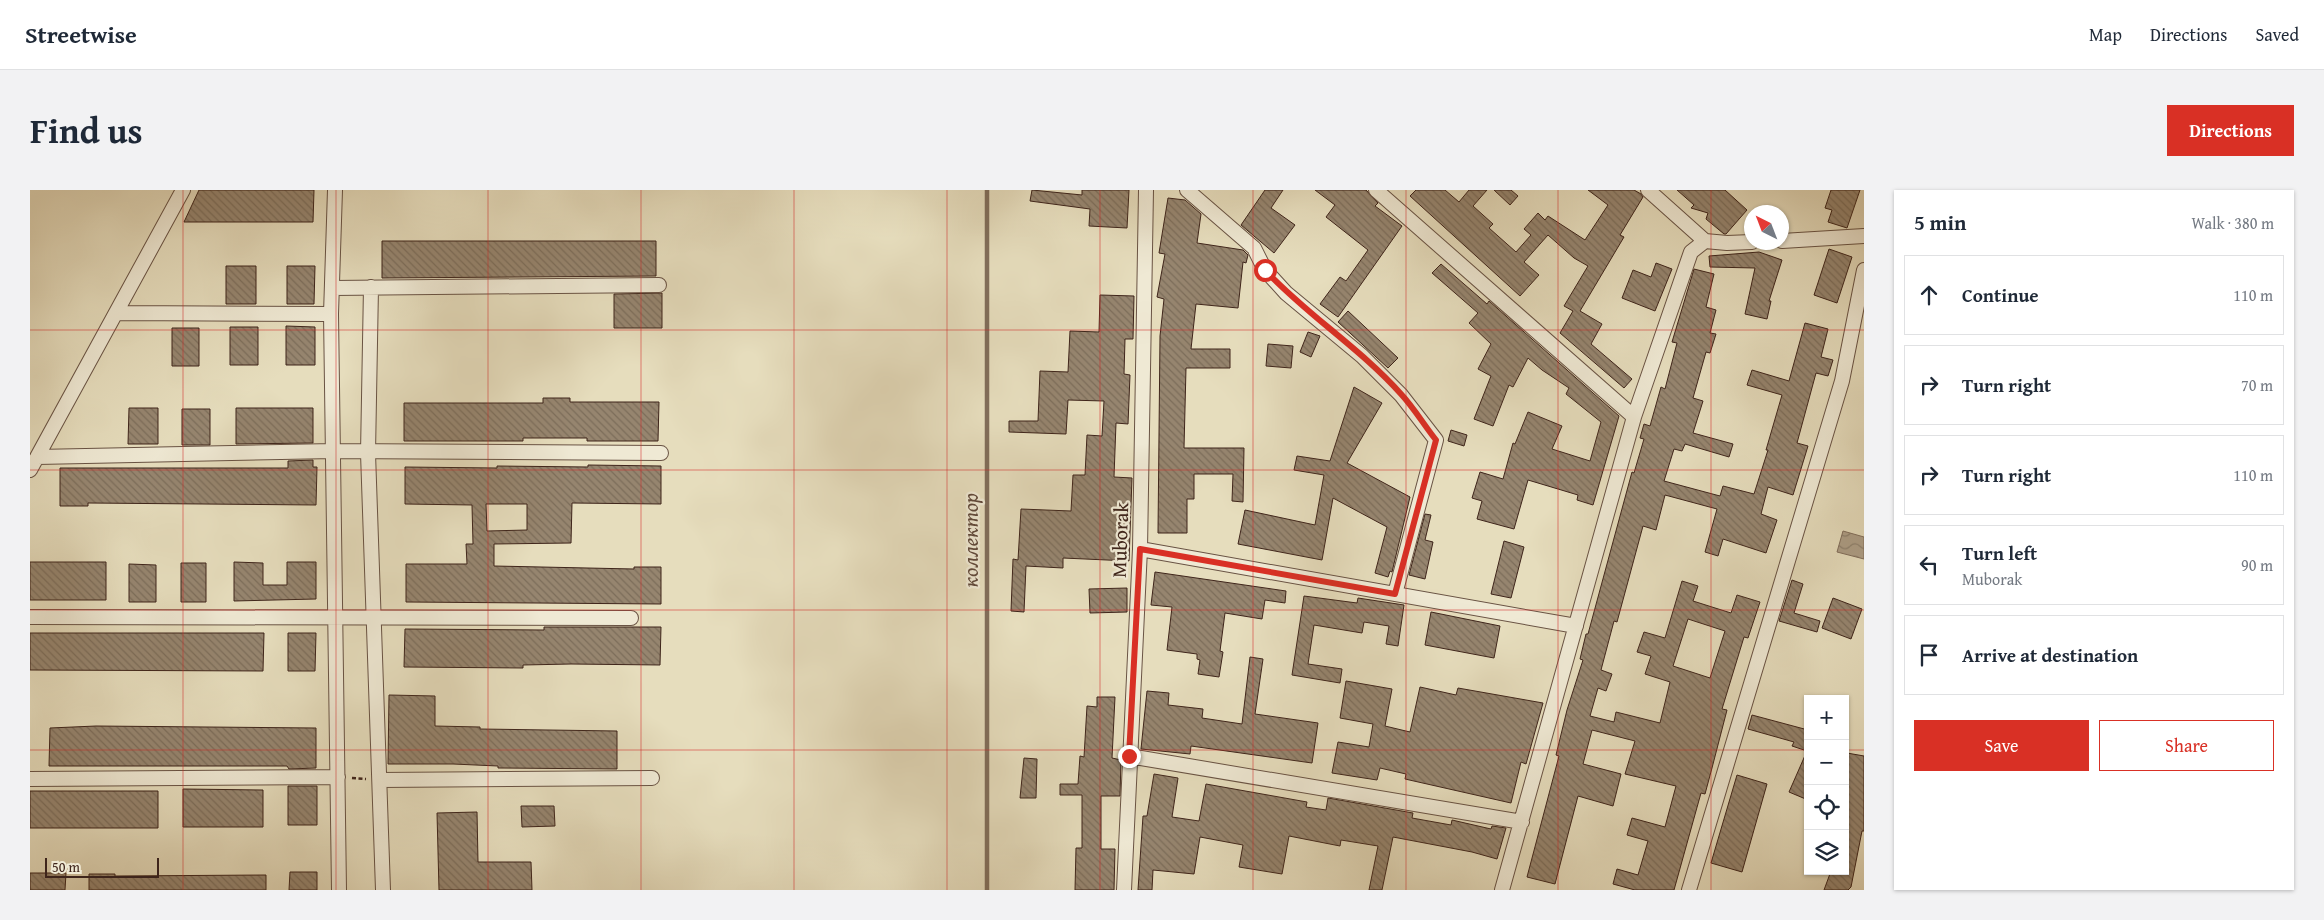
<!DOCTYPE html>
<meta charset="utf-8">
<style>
body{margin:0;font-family:"Gentium Book Plus",serif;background:#f2f2f3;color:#1f2937}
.controls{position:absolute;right:15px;bottom:15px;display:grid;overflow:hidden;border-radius:0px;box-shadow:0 1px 4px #0004}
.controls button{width:45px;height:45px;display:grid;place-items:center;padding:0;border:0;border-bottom:1px solid #e0e1e3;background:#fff;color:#1f2937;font:25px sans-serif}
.compass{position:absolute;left:1714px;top:15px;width:45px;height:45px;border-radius:50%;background:#fff;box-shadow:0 1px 4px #0004;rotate:318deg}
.scale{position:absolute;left:15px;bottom:12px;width:114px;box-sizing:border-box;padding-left:5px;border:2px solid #3f251b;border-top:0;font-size:14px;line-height:18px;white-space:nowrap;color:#3f251b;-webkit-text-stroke:4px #efe9d4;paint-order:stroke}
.stop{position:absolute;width:15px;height:15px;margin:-11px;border:4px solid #d93025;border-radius:50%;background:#fff}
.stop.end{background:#d93025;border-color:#fff;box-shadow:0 1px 5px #0008}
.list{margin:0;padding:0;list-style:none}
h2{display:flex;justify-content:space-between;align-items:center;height:65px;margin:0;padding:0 20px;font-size:21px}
h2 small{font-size:16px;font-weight:400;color:#747a83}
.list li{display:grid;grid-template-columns:32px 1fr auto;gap:15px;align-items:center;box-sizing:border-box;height:80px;margin:0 10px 10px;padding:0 10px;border:1px solid #e0e1e3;border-radius:0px}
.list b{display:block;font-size:19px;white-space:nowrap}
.list p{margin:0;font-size:16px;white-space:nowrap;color:#747a83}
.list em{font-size:16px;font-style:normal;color:#747a83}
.actions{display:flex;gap:10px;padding:15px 20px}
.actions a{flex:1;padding:11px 0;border:1px solid #d93025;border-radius:0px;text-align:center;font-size:18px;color:#d93025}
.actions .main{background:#d93025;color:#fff}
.icon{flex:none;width:28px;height:28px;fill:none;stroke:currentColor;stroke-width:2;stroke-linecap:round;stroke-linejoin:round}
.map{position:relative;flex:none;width:1834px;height:700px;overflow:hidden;border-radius:0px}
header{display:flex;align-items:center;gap:30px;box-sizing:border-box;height:70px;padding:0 25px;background:#fff;border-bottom:1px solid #e0e1e3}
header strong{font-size:24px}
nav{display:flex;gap:28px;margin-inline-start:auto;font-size:18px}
.intro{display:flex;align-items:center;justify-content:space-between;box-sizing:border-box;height:120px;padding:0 30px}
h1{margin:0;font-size:35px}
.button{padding:12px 22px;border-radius:0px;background:#d93025;color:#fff;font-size:18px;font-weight:700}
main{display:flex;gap:30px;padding:0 30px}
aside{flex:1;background:#fff;border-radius:0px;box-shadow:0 1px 4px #0004}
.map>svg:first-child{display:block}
.water{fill:url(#water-waves);stroke:#816e5b}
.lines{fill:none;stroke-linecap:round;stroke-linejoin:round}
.stream{stroke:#816e5b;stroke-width:4.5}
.building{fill:url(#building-back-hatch);stroke:#3f251b;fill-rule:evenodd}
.street-casing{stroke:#695344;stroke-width:16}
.path{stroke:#3f251b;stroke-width:2.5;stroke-dasharray:4 2.5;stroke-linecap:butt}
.street{stroke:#efe9d4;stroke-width:14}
.route{stroke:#d93025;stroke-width:6}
.grid{fill:none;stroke:#d62828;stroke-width:1;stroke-opacity:0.55}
.labels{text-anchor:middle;stroke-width:4.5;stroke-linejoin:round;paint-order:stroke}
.street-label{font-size:20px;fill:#3f251b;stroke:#efe9d4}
.water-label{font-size:21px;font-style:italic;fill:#60493b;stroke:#efe9d4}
</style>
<header>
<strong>Streetwise</strong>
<nav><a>Map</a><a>Directions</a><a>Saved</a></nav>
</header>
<div class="intro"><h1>Find us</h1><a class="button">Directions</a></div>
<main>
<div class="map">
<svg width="1834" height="700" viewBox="0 0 1834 700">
<defs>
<pattern id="water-waves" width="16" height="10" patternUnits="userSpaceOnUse" patternTransform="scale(1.25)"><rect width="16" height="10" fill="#ad9e86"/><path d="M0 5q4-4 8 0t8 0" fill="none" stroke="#8e816d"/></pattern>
<pattern id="building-back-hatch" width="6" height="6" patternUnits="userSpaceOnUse" patternTransform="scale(1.25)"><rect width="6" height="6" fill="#96856f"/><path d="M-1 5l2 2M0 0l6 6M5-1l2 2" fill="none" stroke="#7c6d5a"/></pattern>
</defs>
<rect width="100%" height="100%" fill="#e6ddbd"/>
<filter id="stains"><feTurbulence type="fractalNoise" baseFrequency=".004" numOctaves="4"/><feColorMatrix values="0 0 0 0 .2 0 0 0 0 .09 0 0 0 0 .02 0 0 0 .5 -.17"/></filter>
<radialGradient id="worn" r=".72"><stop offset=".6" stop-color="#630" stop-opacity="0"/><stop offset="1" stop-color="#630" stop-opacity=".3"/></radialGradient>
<path class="water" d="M 1813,341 L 1834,347 L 1834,369 L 1807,362 Z"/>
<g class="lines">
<path class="stream" d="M 957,700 L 957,0"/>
</g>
<path class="building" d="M 169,0 L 284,0 L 283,32 L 154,32 Z
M 1002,0 L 1052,5 L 1052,0 L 1099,0 L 1097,38 L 1059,36 L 1060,19 L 1000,11 Z
M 1235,0 L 1253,0 L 1241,18 L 1265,35 L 1244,63 L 1211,35 Z
M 1285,0 L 1336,0 L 1348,13 L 1345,16 L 1372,36 L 1308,127 L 1290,114 L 1310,87 L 1316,91 L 1338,60 L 1296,27 L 1305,15 Z
M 1386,0 L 1415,0 L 1429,12 L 1439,0 L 1457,0 L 1443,16 L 1463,34 L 1459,38 L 1486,62 L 1501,45 L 1494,39 L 1508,23 L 1515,30 L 1518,26 L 1555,50 L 1578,15 L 1558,0 L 1604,0 L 1611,4 L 1613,7 L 1590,45 L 1594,47 L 1550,121 L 1572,134 L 1561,154 L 1602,189 L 1594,198 L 1530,143 L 1543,121 L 1534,116 L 1558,76 L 1544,68 L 1518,45 L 1494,72 L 1509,85 L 1490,106 L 1380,6 Z
M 1464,0 L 1481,0 L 1488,6 L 1480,15 Z
M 1647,0 L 1695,0 L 1717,20 L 1696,44 L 1694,44 L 1676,29 L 1678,23 L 1661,18 L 1664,15 Z
M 1801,0 L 1830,0 L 1817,38 L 1798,32 L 1802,20 L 1795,18 Z
M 1138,8 L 1155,10 L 1171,24 L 1167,53 L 1213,60 L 1218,65 L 1216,73 L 1213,72 L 1208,118 L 1166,114 L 1161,159 L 1200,159 L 1200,178 L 1156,178 L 1154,258 L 1214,258 L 1213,312 L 1202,311 L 1203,284 L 1164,284 L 1164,309 L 1157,309 L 1157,343 L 1128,343 L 1130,146 L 1134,109 L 1127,107 L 1135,64 L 1129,63 Z
M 352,51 L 626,51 L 626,86 L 352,88 Z
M 1799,59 L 1822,67 L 1807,113 L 1784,105 Z
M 1729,62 L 1752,70 L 1739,111 L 1741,111 L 1737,129 L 1715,124 L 1725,78 L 1680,77 L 1679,66 Z
M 1626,73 L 1642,79 L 1625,121 L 1592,108 L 1603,80 L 1621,87 Z
M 1411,74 L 1457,114 L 1459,111 L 1589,226 L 1563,315 L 1547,310 L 1548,305 L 1498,290 L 1484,339 L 1447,329 L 1452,311 L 1442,308 L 1450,282 L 1473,289 L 1483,253 L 1485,254 L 1498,222 L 1532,236 L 1522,259 L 1560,271 L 1571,232 L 1536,204 L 1539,198 L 1512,180 L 1498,168 L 1483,197 L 1479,195 L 1463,236 L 1444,229 L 1461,186 L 1448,179 L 1461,154 L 1439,133 L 1448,123 L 1402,83 Z
M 196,76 L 226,76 L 226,114 L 196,114 Z
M 257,76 L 285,76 L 284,114 L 257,114 Z
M 1664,79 L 1684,84 L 1676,117 L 1686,120 L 1680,143 L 1686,144 L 1680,163 L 1676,162 L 1663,208 L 1673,211 L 1663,243 L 1703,254 L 1699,267 L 1655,254 L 1652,261 L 1644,259 L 1634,291 L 1690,306 L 1693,296 L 1724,304 L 1738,260 L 1736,260 L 1752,205 L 1717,195 L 1722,180 L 1759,191 L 1775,133 L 1798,139 L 1791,167 L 1803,170 L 1798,186 L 1786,183 L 1767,253 L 1778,256 L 1763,305 L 1738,297 L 1731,324 L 1747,330 L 1736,363 L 1693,349 L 1688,366 L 1675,362 L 1687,319 L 1635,305 L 1626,340 L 1613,336 L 1587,432 L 1584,431 L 1571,480 L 1582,484 L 1576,501 L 1568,498 L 1560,526 L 1584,532 L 1586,522 L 1630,533 L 1640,492 L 1615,484 L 1621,466 L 1607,462 L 1614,442 L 1635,448 L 1652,391 L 1668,396 L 1663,411 L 1701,423 L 1707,405 L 1730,412 L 1718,448 L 1714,447 L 1692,519 L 1697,520 L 1682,578 L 1675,604 L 1671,603 L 1644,700 L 1605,700 L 1583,694 L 1587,679 L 1608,685 L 1618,651 L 1597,645 L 1602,628 L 1635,637 L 1646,596 L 1595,584 L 1605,551 L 1562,540 L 1553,574 L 1591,584 L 1583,616 L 1548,606 L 1525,694 L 1497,687 L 1529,566 L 1526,565 L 1537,520 L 1553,470 L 1550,469 L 1556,444 L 1558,444 L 1602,282 L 1604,283 L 1614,249 L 1610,248 L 1614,234 L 1620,236 L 1631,197 L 1635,199 L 1647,153 L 1642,152 ZM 1658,429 L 1695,441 L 1680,488 L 1643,476 Z
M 632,103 L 632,138 L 584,138 L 584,104 Z
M 1070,105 L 1104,106 L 1103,149 L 1095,149 L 1094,184 L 1100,185 L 1098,234 L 1086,233 L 1084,287 L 1102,288 L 1099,371 L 1033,368 L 1033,378 L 996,376 L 994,422 L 981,421 L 983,369 L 988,370 L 991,319 L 1041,321 L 1043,285 L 1055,285 L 1057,245 L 1072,246 L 1074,211 L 1038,210 L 1036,244 L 979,242 L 979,231 L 1008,231 L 1010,181 L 1038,182 L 1040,141 L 1069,142 Z
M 1318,121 L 1368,168 L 1358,178 L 1308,132 Z
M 256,136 L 285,137 L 285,175 L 256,175 Z
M 200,137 L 228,137 L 228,175 L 200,175 Z
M 142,138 L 169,138 L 169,176 L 142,176 Z
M 1278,142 L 1290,146 L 1281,167 L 1270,162 Z
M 1238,154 L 1263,156 L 1261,178 L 1236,176 Z
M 1324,197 L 1352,213 L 1317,273 L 1380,307 L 1362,382 L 1360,381 L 1358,387 L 1345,383 L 1357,337 L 1303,308 L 1292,370 L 1208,354 L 1215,320 L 1285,335 L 1294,285 L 1264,280 L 1267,266 L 1300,271 Z
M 513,208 L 540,208 L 540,212 L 629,212 L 628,251 L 557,251 L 557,248 L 493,248 L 493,251 L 374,251 L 374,213 L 513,213 Z
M 99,218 L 128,218 L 128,254 L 98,254 Z
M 206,218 L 283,218 L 283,253 L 206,254 Z
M 152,219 L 180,219 L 180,255 L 152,255 Z
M 1421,240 L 1437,245 L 1434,256 L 1418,251 Z
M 283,270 L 283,277 L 287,277 L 286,315 L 58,313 L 58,316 L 30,316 L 30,278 L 258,278 L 258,271 Z
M 558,275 L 631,276 L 631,314 L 542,313 L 541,353 L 464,354 L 464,376 L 604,379 L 604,377 L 631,377 L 631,414 L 376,412 L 376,374 L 437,374 L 436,354 L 443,354 L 442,315 L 375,314 L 375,277 L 467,278 L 467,276 L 558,277 ZM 456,314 L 497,314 L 497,340 L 457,341 Z
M 1395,324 L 1401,325 L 1395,350 L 1403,352 L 1395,389 L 1379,385 Z
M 1474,351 L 1494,357 L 1481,408 L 1461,404 Z
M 0,372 L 76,372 L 76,410 L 0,410 Z
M 204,372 L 233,373 L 233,395 L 257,395 L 257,372 L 286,372 L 286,409 L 204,411 Z
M 151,373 L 176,373 L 176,412 L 151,412 Z
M 99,374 L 126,375 L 126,412 L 99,412 Z
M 1125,382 L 1256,401 L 1255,413 L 1235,410 L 1232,429 L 1195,423 L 1190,461 L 1193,462 L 1189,487 L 1168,484 L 1170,470 L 1167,469 L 1167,464 L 1137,460 L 1142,417 L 1121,415 Z
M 1762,390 L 1773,394 L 1764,423 L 1790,431 L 1787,442 L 1749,431 Z
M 1097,398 L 1097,422 L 1060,423 L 1059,399 Z
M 1274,406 L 1327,413 L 1328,408 L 1374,415 L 1368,456 L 1356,454 L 1359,436 L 1334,432 L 1332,443 L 1284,435 L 1278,474 L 1312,479 L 1310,493 L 1262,485 Z
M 1803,408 L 1832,419 L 1821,449 L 1792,438 Z
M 1401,422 L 1470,436 L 1464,468 L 1395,455 Z
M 514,437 L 631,437 L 630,475 L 541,474 L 493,475 L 493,478 L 374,477 L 375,439 L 514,440 Z
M 0,443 L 234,443 L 233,481 L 0,480 Z
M 258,443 L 286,443 L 285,481 L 258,481 Z
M 1220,467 L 1233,469 L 1225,524 L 1288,533 L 1282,573 L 1161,556 L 1160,564 L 1111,559 L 1117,501 L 1139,503 L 1138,515 L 1173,519 L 1172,528 L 1212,534 Z
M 1316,491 L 1362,499 L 1355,536 L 1380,542 L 1390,497 L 1426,505 L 1428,498 L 1513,513 L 1496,574 L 1491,572 L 1481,613 L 1375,589 L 1376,584 L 1350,578 L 1347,590 L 1302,583 L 1308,552 L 1339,557 L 1343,534 L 1310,528 Z
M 359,505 L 405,506 L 405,536 L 450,537 L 450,539 L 587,541 L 587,579 L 468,578 L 468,576 L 423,574 L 358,574 Z
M 1067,507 L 1085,507 L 1082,568 L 1091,570 L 1090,606 L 1071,606 L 1071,659 L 1085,659 L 1084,700 L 1045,700 L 1046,658 L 1052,658 L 1052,605 L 1030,605 L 1030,594 L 1048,594 L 1050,566 L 1054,567 L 1057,516 L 1067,517 Z
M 1722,525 L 1778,540 L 1778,610 L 1759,602 L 1777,561 L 1762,556 L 1764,552 L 1718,539 Z
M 66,536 L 286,538 L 286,578 L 259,579 L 257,576 L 19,576 L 20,538 Z
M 1817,563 L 1834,566 L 1834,641 L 1832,641 L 1821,697 L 1818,700 L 1794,700 L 1801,681 L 1815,681 L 1815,575 Z
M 994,568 L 1007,569 L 1006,608 L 990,608 Z
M 1124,584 L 1148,588 L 1142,627 L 1169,631 L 1176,594 L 1277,612 L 1276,617 L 1296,620 L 1298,608 L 1383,623 L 1382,628 L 1421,635 L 1422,630 L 1461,639 L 1462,636 L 1476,638 L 1467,669 L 1442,662 L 1363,647 L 1352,700 L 1339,700 L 1348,656 L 1311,650 L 1310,656 L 1259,646 L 1252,684 L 1209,677 L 1213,655 L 1170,647 L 1164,684 L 1123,680 L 1122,700 L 1108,700 L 1113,626 L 1117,626 Z
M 1707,585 L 1737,594 L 1712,682 L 1681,673 Z
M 258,596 L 287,596 L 287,635 L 258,635 Z
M 153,599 L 233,600 L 233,637 L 153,637 Z
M 0,601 L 128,601 L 128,638 L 0,638 Z
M 491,616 L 524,616 L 525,636 L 492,637 Z
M 447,622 L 448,672 L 501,672 L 502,700 L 409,700 L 407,623 Z
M 260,682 L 287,682 L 287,700 L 259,700 Z
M 0,683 L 36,683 L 35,700 L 0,700 Z
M 59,684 L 85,684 L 85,686 L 236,685 L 236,700 L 59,700 Z"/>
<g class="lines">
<g class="street-casing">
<path id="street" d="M 305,0 L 301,124 L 309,700
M 1157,0 L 1224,58 L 1235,80 L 1256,103 L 1332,166 L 1371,205 L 1406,250 L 1365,404
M 1346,0 L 1604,227
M 1618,0 L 1675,51
M 1752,51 L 1834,46
M 341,97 L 338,263 L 353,700
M 302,98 L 629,95
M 88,123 L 301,124
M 7,267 L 304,261 L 631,263
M 0,280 L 153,0
M 1110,359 L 1546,436
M 0,427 L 601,428
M 1099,566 L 1492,632
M 0,589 L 308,587
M 350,590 L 622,588
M 1094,700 L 1110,359 L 1116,0
M 1472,700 L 1604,227 L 1661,62 L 1675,51 L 1697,53 L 1722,52
M 1659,700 L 1812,191 L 1834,80"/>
</g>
<path class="path" d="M 322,588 L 336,589"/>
<use href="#street" class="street"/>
</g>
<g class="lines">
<path class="route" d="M 1099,566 L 1110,359 L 1365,404 L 1406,250 C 1394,235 1384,218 1371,204 C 1330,158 1277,125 1235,80"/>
</g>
<path class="grid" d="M 153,0 L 153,700M 306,0 L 306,700M 458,0 L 458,700M 611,0 L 611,700M 764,0 L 764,700M 917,0 L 917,700M 1070,0 L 1070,700M 1223,0 L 1223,700M 1376,0 L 1376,700M 1528,0 L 1528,700M 1681,0 L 1681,700M 0,140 L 1834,140M 0,280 L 1834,280M 0,420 L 1834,420M 0,560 L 1778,560M 1815,560 L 1834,560"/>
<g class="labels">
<g class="street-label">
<text transform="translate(1090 350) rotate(-88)" y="7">Muborak</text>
</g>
<g class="water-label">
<text transform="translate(941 350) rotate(-90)" y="7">коллектор</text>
</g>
</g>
<rect width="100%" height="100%" filter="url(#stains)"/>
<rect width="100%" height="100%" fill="url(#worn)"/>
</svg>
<div class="controls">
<button>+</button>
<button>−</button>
<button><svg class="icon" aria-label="locate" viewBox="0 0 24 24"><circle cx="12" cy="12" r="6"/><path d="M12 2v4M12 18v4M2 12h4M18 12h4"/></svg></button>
<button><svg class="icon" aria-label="layers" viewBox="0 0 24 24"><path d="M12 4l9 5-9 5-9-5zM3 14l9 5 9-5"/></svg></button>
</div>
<svg class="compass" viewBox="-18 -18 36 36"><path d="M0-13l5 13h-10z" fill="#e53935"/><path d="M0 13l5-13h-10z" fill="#747a83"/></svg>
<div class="scale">50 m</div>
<div class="stop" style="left:1235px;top:80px"></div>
<div class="stop end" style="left:1099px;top:566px"></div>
</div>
<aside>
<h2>5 min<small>Walk · 380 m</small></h2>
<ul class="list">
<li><svg class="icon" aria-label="ahead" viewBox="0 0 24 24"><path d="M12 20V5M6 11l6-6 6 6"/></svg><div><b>Continue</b></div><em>110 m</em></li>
<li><svg class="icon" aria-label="right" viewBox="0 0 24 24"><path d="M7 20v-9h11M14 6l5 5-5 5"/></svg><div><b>Turn right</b></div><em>70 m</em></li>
<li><svg class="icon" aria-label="right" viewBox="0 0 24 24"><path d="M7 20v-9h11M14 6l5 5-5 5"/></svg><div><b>Turn right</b></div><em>110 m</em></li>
<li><svg class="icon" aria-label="left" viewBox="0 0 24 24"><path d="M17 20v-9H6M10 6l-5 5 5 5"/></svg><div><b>Turn left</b><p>Muborak</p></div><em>90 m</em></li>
<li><svg class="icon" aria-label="arrive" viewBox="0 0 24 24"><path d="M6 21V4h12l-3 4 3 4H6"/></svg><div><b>Arrive at destination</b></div></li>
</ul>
<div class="actions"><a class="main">Save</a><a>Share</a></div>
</aside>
</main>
